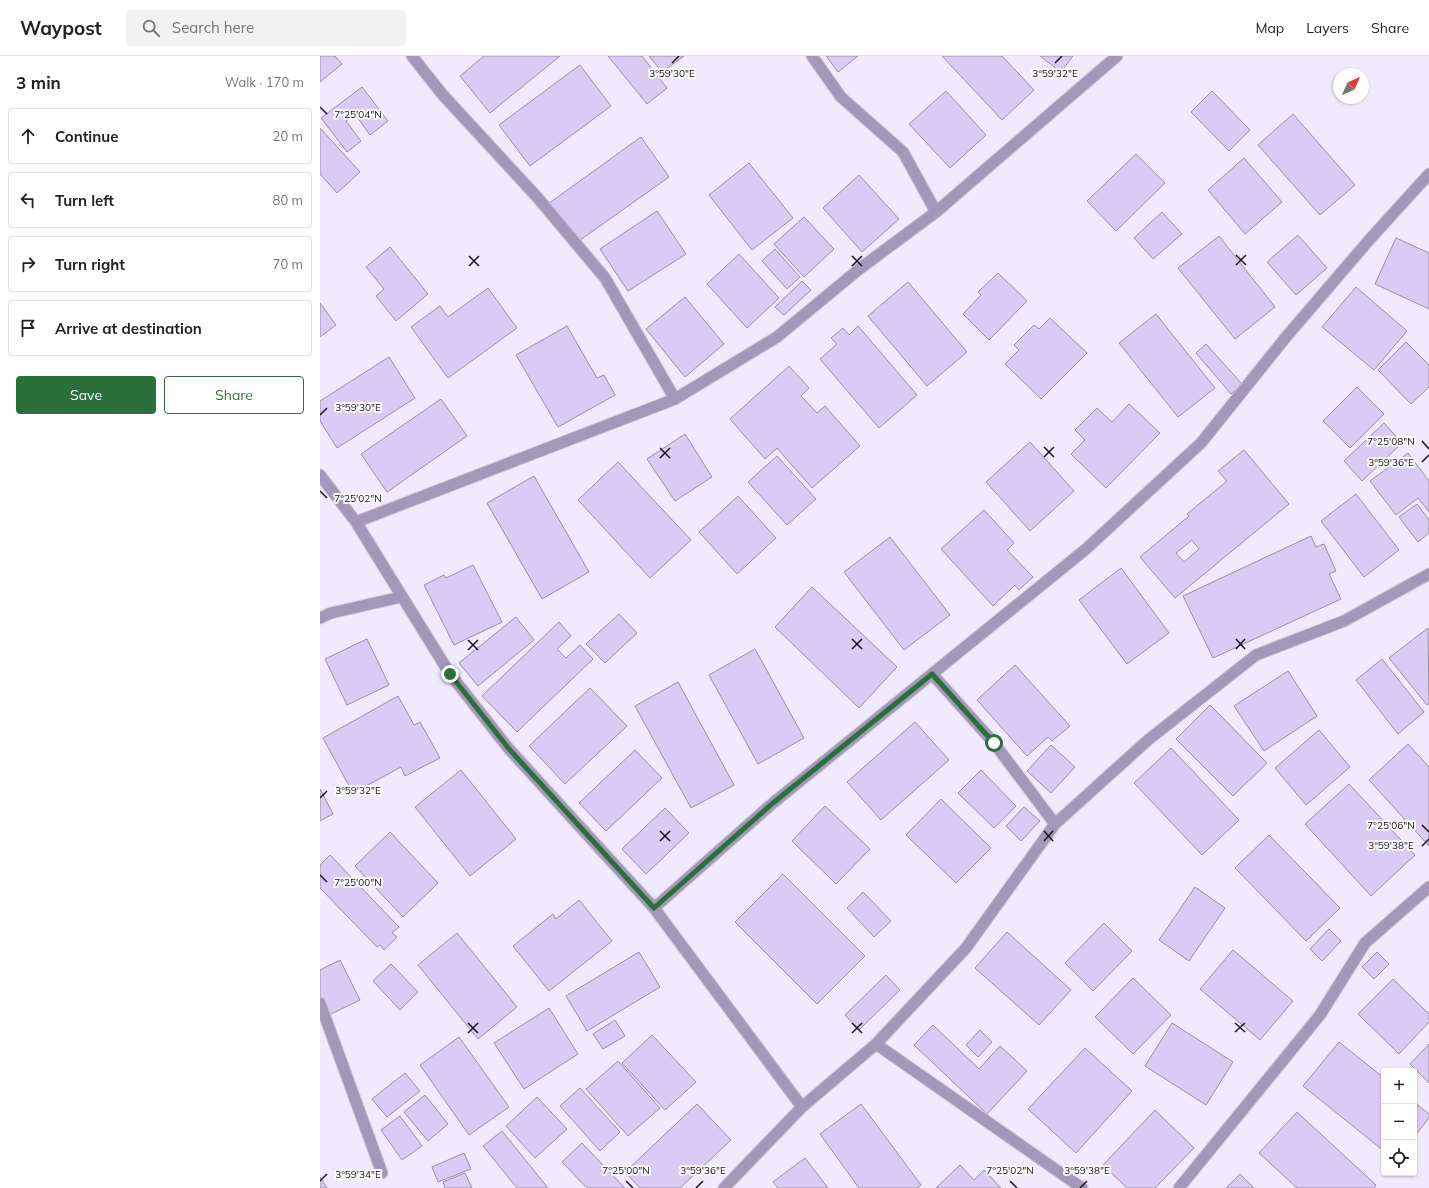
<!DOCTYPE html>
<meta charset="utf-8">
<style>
body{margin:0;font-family:Mulish,sans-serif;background:#f2f2f2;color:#222}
.controls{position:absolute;right:12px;bottom:12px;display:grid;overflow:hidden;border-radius:4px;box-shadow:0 1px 3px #0004}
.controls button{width:36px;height:36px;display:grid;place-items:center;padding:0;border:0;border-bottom:1px solid #e0e0e0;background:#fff;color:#222;font:20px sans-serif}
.compass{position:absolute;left:1013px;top:12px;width:36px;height:36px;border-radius:50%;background:#fff;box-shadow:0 1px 3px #0004;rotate:45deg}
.stop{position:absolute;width:12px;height:12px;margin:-9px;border:3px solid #2a703b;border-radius:50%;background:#fff}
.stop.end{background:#2a703b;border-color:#fff;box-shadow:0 1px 4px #0008}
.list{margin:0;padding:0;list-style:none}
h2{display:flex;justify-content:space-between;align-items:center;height:52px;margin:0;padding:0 16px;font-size:17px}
h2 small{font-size:13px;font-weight:400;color:#767676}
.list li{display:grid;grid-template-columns:26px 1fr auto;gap:12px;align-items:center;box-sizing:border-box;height:56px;margin:0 8px 8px;padding:0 8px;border:1px solid #e0e0e0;border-radius:4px}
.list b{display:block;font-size:15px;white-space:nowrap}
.list em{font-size:13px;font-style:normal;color:#767676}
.actions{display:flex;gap:8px;padding:12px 16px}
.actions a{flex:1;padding:9px 0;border:1px solid #2a703b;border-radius:4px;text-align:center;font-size:14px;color:#2a703b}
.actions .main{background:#2a703b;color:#fff}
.icon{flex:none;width:22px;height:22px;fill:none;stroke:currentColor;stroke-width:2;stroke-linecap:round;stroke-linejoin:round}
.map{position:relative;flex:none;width:1109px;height:1132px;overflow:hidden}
header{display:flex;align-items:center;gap:24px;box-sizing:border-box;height:56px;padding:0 20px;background:#fff;border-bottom:1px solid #e0e0e0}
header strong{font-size:19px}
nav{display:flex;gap:22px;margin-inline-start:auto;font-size:14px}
.search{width:280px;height:36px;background:#f2f2f2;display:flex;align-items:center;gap:10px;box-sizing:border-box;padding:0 14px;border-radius:4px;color:#767676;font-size:15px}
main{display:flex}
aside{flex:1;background:#fff}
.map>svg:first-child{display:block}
.building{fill:#d9cbf4;stroke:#968fa5;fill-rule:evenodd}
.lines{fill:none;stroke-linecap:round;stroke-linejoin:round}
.minor-casing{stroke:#cec8da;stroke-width:13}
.minor{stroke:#a397ba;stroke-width:11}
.route{stroke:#2a703b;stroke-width:5}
.ticks{fill:none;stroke:#18151d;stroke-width:1.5}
.ticks-label{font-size:10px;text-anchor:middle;fill:#18151d;stroke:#fbfbfb;stroke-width:4;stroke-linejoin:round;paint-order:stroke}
</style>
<header>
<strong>Waypost</strong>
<div class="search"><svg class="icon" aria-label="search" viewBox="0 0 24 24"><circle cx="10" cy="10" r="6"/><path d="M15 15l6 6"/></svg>Search here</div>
<nav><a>Map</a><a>Layers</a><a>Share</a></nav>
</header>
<main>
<aside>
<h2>3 min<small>Walk · 170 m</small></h2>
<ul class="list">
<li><svg class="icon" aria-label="ahead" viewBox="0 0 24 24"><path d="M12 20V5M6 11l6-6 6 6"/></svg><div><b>Continue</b></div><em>20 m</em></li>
<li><svg class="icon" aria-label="left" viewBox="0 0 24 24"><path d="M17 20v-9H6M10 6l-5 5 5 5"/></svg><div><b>Turn left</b></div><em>80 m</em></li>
<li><svg class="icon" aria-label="right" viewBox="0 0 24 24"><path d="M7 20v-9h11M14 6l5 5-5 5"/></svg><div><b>Turn right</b></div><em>70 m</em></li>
<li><svg class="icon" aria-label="arrive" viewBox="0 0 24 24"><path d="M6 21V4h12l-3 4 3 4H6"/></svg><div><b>Arrive at destination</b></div></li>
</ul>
<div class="actions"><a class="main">Save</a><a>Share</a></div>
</aside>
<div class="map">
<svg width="1109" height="1132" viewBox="0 0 1109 1132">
<rect width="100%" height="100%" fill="#f1eafe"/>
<path class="building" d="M 0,0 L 15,0 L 22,8 L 0,26 Z
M 164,0 L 240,0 L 170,57 L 140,20 Z
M 288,0 L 322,0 L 347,32 L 327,48 Z
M 329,0 L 364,0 L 342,16 Z
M 506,0 L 538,0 L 518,16 Z
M 622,0 L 682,0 L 714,34 L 682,64 Z
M 720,0 L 753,0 L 741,16 Z
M 260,9 L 291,50 L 210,110 L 179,69 Z
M 42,31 L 68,65 L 50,79 L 35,58 L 26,65 L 41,85 L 27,96 L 1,62 Z
M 626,35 L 666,79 L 630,112 L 589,68 Z
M 892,35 L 930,74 L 909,95 L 871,56 Z
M 973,58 L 1035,129 L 1000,159 L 938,89 Z
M 0,72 L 40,116 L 17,137 L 0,118 Z
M 321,81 L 349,121 L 256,187 L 228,148 Z
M 816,98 L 845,127 L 796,175 L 767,145 Z
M 924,102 L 962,146 L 925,178 L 888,134 Z
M 429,107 L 473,162 L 432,194 L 389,139 Z
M 539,119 L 579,163 L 542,196 L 503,152 Z
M 337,155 L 366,198 L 308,235 L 280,193 Z
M 842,156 L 862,178 L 833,203 L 814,182 Z
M 484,161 L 514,193 L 484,221 L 454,188 Z
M 978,179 L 1007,212 L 976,239 L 947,206 Z
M 899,180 L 955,251 L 915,283 L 858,212 Z
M 1076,182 L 1109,197 L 1109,253 L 1055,228 Z
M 70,191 L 108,238 L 76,265 L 56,240 L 64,233 L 46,211 Z
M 455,193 L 480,221 L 467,233 L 442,205 Z
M 419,198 L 459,242 L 427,272 L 387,228 Z
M 678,217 L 707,245 L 669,284 L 643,258 L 661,239 L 658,236 Z
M 482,225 L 491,234 L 464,259 L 455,251 Z
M 588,226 L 647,296 L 607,330 L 548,260 Z
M 1036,231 L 1087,275 L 1054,314 L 1002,271 Z
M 168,232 L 197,272 L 128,322 L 91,271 L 120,250 L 128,261 Z
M 365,241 L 404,288 L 365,321 L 326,273 Z
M 0,247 L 16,269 L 0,281 Z
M 836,258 L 895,332 L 858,361 L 799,287 Z
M 730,262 L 767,297 L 721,343 L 685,308 L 699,294 L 694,289 L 714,269 L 719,273 Z
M 247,270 L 277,322 L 284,319 L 295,339 L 238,371 L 196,299 Z
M 538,270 L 597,339 L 559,372 L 500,303 L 517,288 L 511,282 L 523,272 L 529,279 Z
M 1086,286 L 1109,309 L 1109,331 L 1091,348 L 1058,314 Z
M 886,288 L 922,328 L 911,338 L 876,297 Z
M 69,301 L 95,342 L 17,392 L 0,365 L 0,345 Z
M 469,310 L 489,332 L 481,340 L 497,357 L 505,350 L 540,390 L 492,432 L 457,392 L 445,403 L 410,363 Z
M 1037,331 L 1064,358 L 1030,392 L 1003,365 Z
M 121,343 L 147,380 L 67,436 L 41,398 Z
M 809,348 L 840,377 L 786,432 L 751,398 L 765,384 L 755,374 L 777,352 L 792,366 Z
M 1064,367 L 1082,387 L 1042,425 L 1024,405 Z
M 365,378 L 392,421 L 355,445 L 327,403 Z
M 710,386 L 754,435 L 710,475 L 666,426 Z
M 924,394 L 969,448 L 855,542 L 820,501 L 869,460 L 867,458 L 907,425 L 898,415 ZM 872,484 L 879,493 L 864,506 L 856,497 Z
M 1088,397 L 1109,425 L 1109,456 L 1098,442 L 1076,459 L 1050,425 Z
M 457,400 L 496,443 L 467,469 L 428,426 Z
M 298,406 L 371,484 L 330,522 L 258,444 Z
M 214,420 L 269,516 L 222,543 L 167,447 Z
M 1036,438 L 1079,494 L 1044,521 L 1001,465 Z
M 418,440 L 456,482 L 417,518 L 379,476 Z
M 1097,448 L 1109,464 L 1109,477 L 1098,486 L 1079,461 Z
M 664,454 L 694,487 L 687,494 L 713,521 L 699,534 L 695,529 L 673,550 L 621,493 Z
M 991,480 L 996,491 L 1004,488 L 1016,515 L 1009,518 L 1021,543 L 893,602 L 863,540 Z
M 570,481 L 630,559 L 584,594 L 524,516 Z
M 153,509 L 182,566 L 134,589 L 104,529 L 124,519 L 126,522 Z
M 801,512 L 849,577 L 807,608 L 759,544 Z
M 492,531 L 577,611 L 539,652 L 455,571 Z
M 299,558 L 317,577 L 285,607 L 266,588 Z
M 196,561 L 214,584 L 158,630 L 139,607 Z
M 239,566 L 251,580 L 237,593 L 246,602 L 260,589 L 273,603 L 197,676 L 162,640 Z
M 1108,572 L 1109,647 L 1107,649 L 1069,602 Z
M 47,583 L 69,629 L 27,649 L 5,603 Z
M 435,593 L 484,682 L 438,708 L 389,619 Z
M 1062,603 L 1104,656 L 1078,678 L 1036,624 Z
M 695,609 L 750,670 L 732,685 L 728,681 L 707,700 L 657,644 Z
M 968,615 L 997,660 L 944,695 L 914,650 Z
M 358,626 L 414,729 L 371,752 L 315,650 Z
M 270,632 L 307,670 L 245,728 L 209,690 Z
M 78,640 L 94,669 L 100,666 L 120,702 L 85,720 L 81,711 L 33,737 L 3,682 Z
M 890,649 L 947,707 L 913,740 L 856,683 Z
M 595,666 L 629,704 L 561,764 L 527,726 Z
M 999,674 L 1030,711 L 986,749 L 955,712 Z
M 1088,688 L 1109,711 L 1109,790 L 1049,724 Z
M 731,689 L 755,711 L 731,737 L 707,715 Z
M 851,692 L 919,764 L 882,799 L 814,727 Z
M 315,694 L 342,722 L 286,775 L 259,747 Z
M 141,714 L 196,783 L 150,820 L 95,751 Z
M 661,714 L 696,750 L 674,772 L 638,737 Z
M 1029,728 L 1095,799 L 1051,840 L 985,768 Z
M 0,733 L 13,758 L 0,765 Z
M 621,743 L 671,792 L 636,827 L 586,779 Z
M 505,750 L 550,793 L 516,828 L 472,785 Z
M 704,751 L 720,765 L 701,785 L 686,770 Z
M 345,752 L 369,777 L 326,818 L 302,793 Z
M 70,776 L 118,827 L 83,861 L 35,810 Z
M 949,779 L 1020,852 L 986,885 L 915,812 Z
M 10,799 L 79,871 L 72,877 L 77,881 L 64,894 L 60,889 L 57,891 L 0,832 L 0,809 Z
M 463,818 L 545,900 L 497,948 L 415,866 Z
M 875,831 L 905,852 L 869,905 L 839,884 Z
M 543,836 L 571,865 L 554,881 L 527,852 Z
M 259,844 L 292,885 L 229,935 L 193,890 L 233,858 L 236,863 Z
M 784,867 L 812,895 L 773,935 L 745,907 Z
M 1009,873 L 1021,885 L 1002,905 L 990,893 Z
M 687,876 L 751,934 L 719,969 L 655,912 Z
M 137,877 L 197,951 L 158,983 L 98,909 Z
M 913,894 L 973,945 L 940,984 L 880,933 Z
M 319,896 L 340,931 L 267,975 L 246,940 Z
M 1057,896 L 1069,908 L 1054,923 L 1042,911 Z
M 20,904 L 40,944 L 9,959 L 0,941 L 0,914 Z
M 71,908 L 98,936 L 80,954 L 53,925 Z
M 566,919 L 580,934 L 539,974 L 525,959 Z
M 813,922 L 851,959 L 813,998 L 775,961 Z
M 1073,923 L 1109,958 L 1109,966 L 1079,998 L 1038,958 Z
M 229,952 L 258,998 L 204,1033 L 174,987 Z
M 295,964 L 305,980 L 283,993 L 273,978 Z
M 852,967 L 913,1006 L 886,1049 L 825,1010 Z
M 613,969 L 659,1013 L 680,990 L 707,1015 L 667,1058 L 594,989 Z
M 660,974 L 672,986 L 658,1001 L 646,989 Z
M 332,979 L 376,1026 L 345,1054 L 302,1007 Z
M 139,981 L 189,1051 L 149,1079 L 100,1009 Z
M 1019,986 L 1064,1022 L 1064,1095 L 983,1030 Z
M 1109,988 L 1109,1027 L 1090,1008 Z
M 765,992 L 812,1035 L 756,1097 L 708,1053 Z
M 298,1005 L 340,1052 L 308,1080 L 266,1033 Z
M 85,1017 L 100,1035 L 67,1061 L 52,1043 Z
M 260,1032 L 300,1076 L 280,1095 L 240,1050 Z
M 105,1039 L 128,1068 L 108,1085 L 84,1056 Z
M 217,1041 L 247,1073 L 215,1102 L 186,1070 Z
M 1094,1046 L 1109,1058 L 1109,1062 L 1094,1081 Z
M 377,1048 L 411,1084 L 360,1132 L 320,1132 L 305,1116 Z
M 541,1048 L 601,1129 L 597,1132 L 539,1132 L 500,1078 Z
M 835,1054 L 874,1092 L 835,1132 L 807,1132 L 783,1109 Z
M 977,1056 L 1056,1129 L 1054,1132 L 977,1132 L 939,1097 Z
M 80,1060 L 102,1090 L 82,1104 L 61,1074 Z
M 182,1075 L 228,1132 L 197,1132 L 163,1090 Z
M 262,1087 L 305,1132 L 267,1132 L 242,1106 Z
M 144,1097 L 151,1113 L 118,1126 L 112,1111 Z
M 485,1102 L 508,1132 L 458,1132 L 453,1126 Z
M 640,1109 L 654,1124 L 664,1114 L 681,1132 L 616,1132 Z
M 145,1117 L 152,1132 L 125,1132 L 123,1126 Z
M 920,1118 L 934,1132 L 906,1132 Z
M 0,1121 L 7,1132 L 0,1132 Z"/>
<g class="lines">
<g class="minor-casing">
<path id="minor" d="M 92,0 L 122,38 L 217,141 L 285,222 L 355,343
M 492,0 L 521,41 L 583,96 L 616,156
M 0,419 L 36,466 L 130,618 L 189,693 L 334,852 L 482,1051
M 36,466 L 355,343 L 457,281 L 538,214 L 616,156 L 797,0
M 0,562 L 11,557 L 81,541
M 612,618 L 674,687 L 735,768
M 334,852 L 453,747 L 766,493 L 881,387 L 966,281 L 1050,183 L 1109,118
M 0,947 L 62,1117
M 556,988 L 762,1132
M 404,1132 L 482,1051 L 556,988 L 646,892 L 735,768 L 828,684 L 936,599 L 1024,565 L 1109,518
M 859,1132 L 1000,959 L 1045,887 L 1109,831"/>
</g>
<use href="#minor" class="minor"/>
</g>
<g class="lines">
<path class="route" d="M 130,618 L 189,693 L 334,852 L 453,747 L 612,618 L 674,687"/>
</g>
<path class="ticks" d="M 352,7 L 359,0M 735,7 L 742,0M 0,51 L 7,58M 916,199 L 926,209M 149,200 L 159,210M 532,200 L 542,210M 916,209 L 926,199M 149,210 L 159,200M 532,210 L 542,200M 0,359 L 7,352M 1102,385 L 1109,393M 724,391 L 734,401M 340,392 L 350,402M 724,401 L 734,391M 340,402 L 350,392M 1102,406 L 1109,399M 0,435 L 7,442M 532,583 L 542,593M 916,583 L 925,593M 148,584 L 158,594M 532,593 L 542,583M 916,593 L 925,583M 148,594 L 158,584M 0,742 L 7,735M 1102,769 L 1109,776M 340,775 L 350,785M 724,775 L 733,785M 340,785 L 350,775M 724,785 L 733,775M 1102,790 L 1109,783M 0,819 L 7,826M 148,967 L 158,977M 532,967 L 542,977M 915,967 L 925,976M 915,976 L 925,967M 148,977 L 158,967M 532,977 L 542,967M 0,1125 L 7,1118M 306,1125 L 313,1132M 690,1125 L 697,1132M 376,1132 L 383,1125M 760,1132 L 767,1125"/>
<g class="ticks-label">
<text x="352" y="21">3°59'30"E</text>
<text x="735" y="21">3°59'32"E</text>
<text x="38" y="62">7°25'04"N</text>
<text x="38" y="355">3°59'30"E</text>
<text x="1071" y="389">7°25'08"N</text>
<text x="1071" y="410">3°59'36"E</text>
<text x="38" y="446">7°25'02"N</text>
<text x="38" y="738">3°59'32"E</text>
<text x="1071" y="773">7°25'06"N</text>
<text x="1071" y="793">3°59'38"E</text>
<text x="38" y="830">7°25'00"N</text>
<text x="306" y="1118">7°25'00"N</text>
<text x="383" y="1118">3°59'36"E</text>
<text x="690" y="1118">7°25'02"N</text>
<text x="767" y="1118">3°59'38"E</text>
<text x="38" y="1122">3°59'34"E</text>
</g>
</svg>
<div class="controls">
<button>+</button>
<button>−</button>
<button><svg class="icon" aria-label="locate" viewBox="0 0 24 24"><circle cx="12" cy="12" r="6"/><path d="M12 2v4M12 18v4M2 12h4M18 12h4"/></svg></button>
</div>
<svg class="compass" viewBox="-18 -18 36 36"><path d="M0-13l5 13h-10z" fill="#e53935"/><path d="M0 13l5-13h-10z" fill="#767676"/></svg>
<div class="stop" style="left:674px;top:687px"></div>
<div class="stop end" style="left:130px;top:618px"></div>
</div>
</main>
